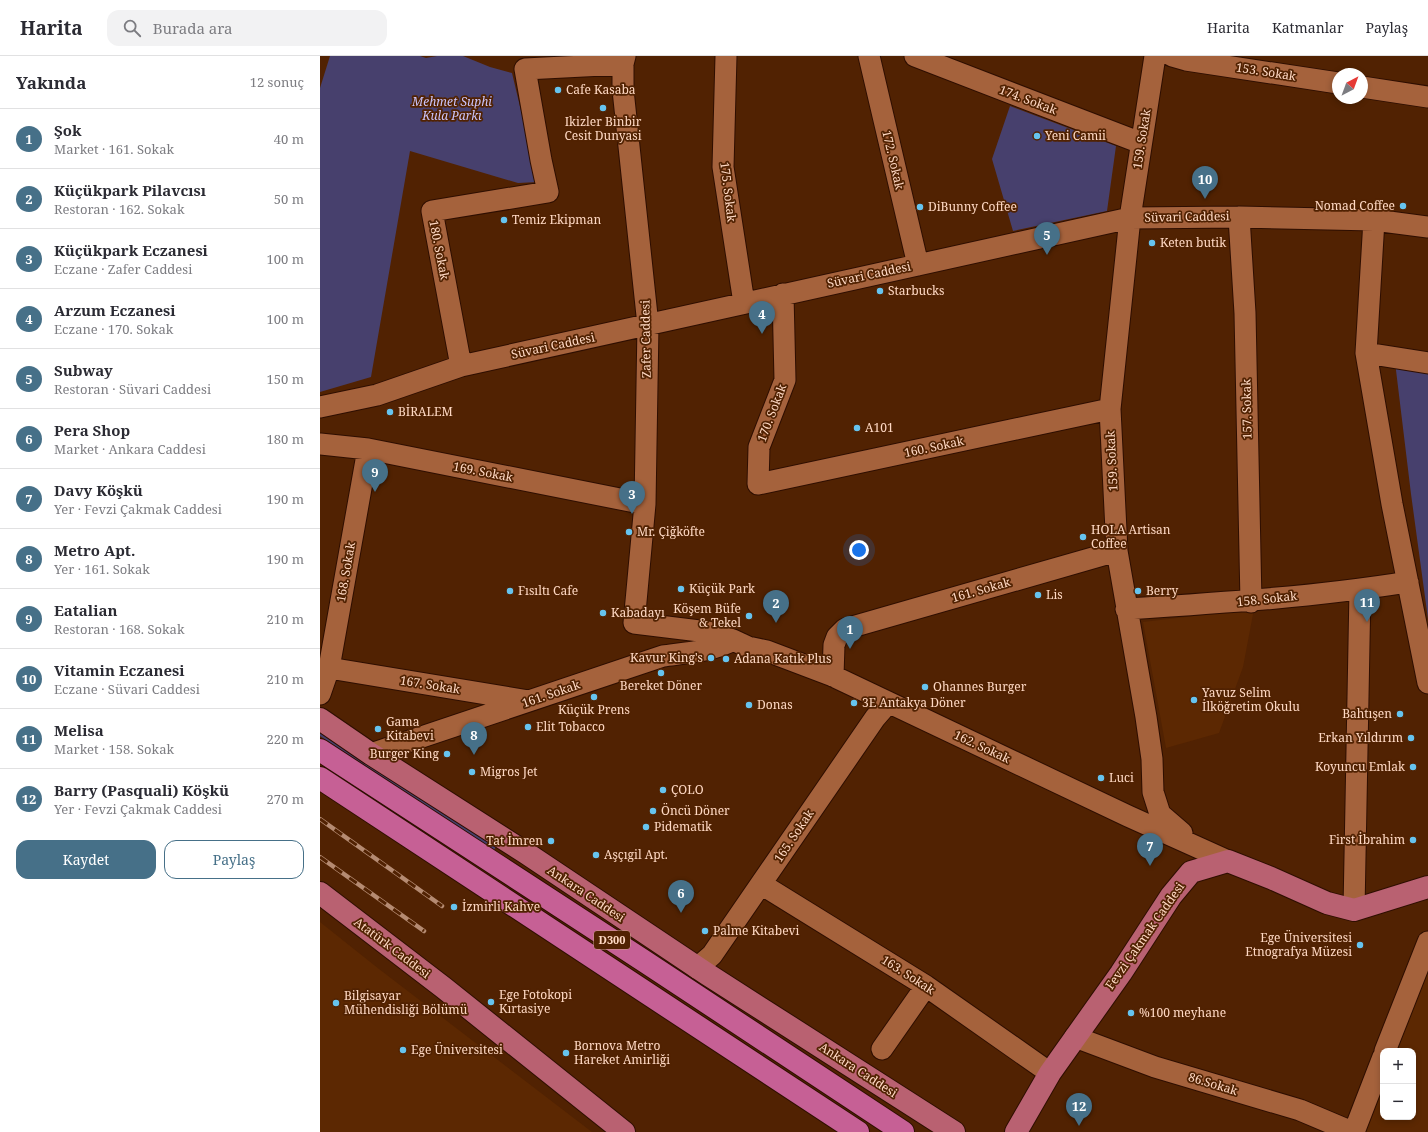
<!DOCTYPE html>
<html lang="tr">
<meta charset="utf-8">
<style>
body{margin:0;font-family:"Noto Serif",serif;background:#f2f2f3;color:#2b2b33}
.controls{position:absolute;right:12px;bottom:12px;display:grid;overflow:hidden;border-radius:8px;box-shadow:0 2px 6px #0003}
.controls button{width:36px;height:36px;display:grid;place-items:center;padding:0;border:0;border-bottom:1px solid #e1e1e2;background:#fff;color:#2b2b33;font:20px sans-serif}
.compass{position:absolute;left:1012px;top:12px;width:36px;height:36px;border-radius:50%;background:#fff;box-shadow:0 2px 6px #0003;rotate:41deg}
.you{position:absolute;left:539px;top:494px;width:14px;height:14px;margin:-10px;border:3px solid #fff;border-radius:50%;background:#1a73e8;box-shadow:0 0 0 6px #1a73e833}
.badge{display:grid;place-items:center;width:26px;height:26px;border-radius:50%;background:#467088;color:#fff;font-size:13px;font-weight:700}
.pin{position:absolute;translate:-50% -33px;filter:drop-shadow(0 1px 2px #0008)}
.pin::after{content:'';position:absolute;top:21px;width:14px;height:12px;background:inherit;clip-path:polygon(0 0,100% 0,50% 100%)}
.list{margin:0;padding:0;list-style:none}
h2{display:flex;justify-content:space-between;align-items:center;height:52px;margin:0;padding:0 16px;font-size:17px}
h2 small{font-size:13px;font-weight:400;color:#7c7c81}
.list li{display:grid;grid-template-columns:26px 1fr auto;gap:12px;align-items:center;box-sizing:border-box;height:60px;padding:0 16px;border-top:1px solid #e1e1e2}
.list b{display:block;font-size:15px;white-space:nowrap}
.list p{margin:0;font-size:13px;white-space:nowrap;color:#7c7c81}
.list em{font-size:13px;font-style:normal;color:#7c7c81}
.actions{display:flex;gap:8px;padding:12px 16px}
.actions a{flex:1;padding:9px 0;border:1px solid #467088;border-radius:12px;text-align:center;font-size:14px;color:#467088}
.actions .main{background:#467088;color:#fff}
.icon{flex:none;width:22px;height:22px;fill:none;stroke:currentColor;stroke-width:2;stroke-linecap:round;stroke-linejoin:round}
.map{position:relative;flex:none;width:1108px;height:1076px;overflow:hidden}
header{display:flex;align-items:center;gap:24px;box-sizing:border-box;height:56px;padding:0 20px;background:#fff;border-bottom:1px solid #e1e1e2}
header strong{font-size:19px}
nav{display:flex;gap:22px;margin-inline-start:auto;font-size:14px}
.search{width:280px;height:36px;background:#f2f2f3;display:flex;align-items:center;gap:10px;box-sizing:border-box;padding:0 14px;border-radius:12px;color:#7c7c81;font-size:15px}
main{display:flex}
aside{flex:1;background:#fff}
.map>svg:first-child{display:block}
.built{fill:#5c2802}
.green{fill:#47406d}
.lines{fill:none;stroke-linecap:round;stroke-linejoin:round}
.minor-casing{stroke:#2e0e00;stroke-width:23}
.major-casing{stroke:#2e0e00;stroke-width:24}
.highway-casing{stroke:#2e0e00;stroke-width:24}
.minor{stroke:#a5623c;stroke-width:21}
.major{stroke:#b96171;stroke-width:22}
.highway{stroke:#c66095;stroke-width:22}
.rail-casing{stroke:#b58b72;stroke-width:4.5}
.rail{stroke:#512202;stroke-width:3;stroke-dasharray:9;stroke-linecap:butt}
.poi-dot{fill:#66c4ef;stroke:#512202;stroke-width:1.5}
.labels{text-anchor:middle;stroke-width:3.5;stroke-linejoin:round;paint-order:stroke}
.shield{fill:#512202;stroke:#cba28a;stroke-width:1}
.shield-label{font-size:11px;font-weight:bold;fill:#ffd9c4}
.street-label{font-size:12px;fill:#ffd9c4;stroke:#512202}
.poi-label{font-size:12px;fill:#ffd9c4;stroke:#512202;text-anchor:start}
.park-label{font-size:12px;font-style:italic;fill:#cbc5fc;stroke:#512202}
</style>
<header>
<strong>Harita</strong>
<div class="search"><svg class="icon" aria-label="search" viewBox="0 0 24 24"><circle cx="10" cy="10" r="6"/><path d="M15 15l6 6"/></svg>Burada ara</div>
<nav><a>Harita</a><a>Katmanlar</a><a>Paylaş</a></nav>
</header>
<main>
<aside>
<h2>Yakında<small>12 sonuç</small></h2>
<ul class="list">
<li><span class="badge">1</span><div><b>Şok</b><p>Market · 161. Sokak</p></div><em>40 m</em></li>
<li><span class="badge">2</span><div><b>Küçükpark Pilavcısı</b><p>Restoran · 162. Sokak</p></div><em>50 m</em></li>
<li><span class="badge">3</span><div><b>Küçükpark Eczanesi</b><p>Eczane · Zafer Caddesi</p></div><em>100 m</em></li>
<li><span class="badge">4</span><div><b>Arzum Eczanesi</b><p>Eczane · 170. Sokak</p></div><em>100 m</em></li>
<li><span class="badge">5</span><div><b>Subway</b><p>Restoran · Süvari Caddesi</p></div><em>150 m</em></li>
<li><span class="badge">6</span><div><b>Pera Shop</b><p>Market · Ankara Caddesi</p></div><em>180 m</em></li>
<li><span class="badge">7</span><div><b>Davy Köşkü</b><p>Yer · Fevzi Çakmak Caddesi</p></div><em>190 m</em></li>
<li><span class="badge">8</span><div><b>Metro Apt.</b><p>Yer · 161. Sokak</p></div><em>190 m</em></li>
<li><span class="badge">9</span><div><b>Eatalian</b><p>Restoran · 168. Sokak</p></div><em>210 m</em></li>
<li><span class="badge">10</span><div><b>Vitamin Eczanesi</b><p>Eczane · Süvari Caddesi</p></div><em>210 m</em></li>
<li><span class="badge">11</span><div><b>Melisa</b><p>Market · 158. Sokak</p></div><em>220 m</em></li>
<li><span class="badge">12</span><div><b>Barry (Pasquali) Köşkü</b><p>Yer · Fevzi Çakmak Caddesi</p></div><em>270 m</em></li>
</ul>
<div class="actions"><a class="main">Kaydet</a><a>Paylaş</a></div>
</aside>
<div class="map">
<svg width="1108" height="1076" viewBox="0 0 1108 1076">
<rect width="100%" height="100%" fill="#512202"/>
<path class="built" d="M 934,553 L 923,611 L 899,677 L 846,692 L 823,566 Z
M 0,866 L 59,913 L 272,1076 L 0,1076 Z
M 1108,898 L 1108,1076 L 1034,1076 L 1063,1006 L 1063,1061 L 1093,1061 L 1093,995 L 1068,995 Z"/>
<path class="green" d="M 10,0 L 100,0 L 106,2 L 117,0 L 143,0 L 170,11 L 192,17 L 218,126 L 198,127 L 90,95 L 51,321 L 0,336 L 0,32 Z
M 690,50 L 796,90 L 787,155 L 693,175 L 672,103 Z
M 1075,306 L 1108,311 L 1108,563 L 1091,438 Z
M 0,671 L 177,789 L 173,796 L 0,680 Z"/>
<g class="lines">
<g class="minor-casing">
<path id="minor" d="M 305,0 L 303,8 L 303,34 L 328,269 L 325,448 L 314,567 L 388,576 L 413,584 L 428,591 L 447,595 L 513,620 L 808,760 L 908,805
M 406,0 L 403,111 L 424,247
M 549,0 L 598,209
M 595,0 L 821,87
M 835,0 L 810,162 L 790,353 L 797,495 L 826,661 L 832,703 L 833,736 L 840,758 L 862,777
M 852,0 L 866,4 L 1018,27
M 1042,31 L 1108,41
M 919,161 L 925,257 L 931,546
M 1054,164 L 1046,297 L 1072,448 L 1108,627
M 463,238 L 465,324 L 439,391 L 438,428 L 790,353
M 1046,297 L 1108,307
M 141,310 L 112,155 L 228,136 L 221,104 L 205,13 L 303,8
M 0,351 L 57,339 L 141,310 L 810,162 L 919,161 L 1054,164 L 1108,171
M 0,388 L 48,393 L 325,448
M 806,553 C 900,547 994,541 1088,526
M 9,612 L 209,645
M 513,620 L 514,589 L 517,581 L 525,573 L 797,495
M 0,638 L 9,612 L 48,393
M 51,698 L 343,600 C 364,597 395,595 413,584
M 441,828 L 606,930 L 730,1017
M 1034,854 L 1040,534
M 377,912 L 392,899 L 555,662 L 568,647
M 755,981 L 835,1011 L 980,1054 L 1032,1076
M 562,993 L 606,930
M 1065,995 L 1108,886
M 1034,1076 L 1063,1001"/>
</g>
<g class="major-casing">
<path id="major" d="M 0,663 L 51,698 L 206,797 L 387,918 L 634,1076
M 0,837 L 124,932 L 304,1076
M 696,1076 L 730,1017 L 801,917 L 851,840 L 871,816 L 908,805 L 951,822 L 1007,847 L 1034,854 L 1108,831"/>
</g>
<g class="highway-casing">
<path id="highway" d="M 0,694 L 324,905 L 583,1076
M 0,722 L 538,1076"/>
</g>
<use href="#minor" class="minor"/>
<use href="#major" class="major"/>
<use href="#highway" class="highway"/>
<g class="rail-casing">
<path id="rail" d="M 0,763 L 122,850
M 0,801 L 104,875"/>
</g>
<use href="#rail" class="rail"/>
</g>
<g class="poi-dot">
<circle cx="238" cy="34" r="4"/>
<circle cx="283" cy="52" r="4"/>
<circle cx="717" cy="80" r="4"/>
<circle cx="1083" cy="150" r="4"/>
<circle cx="600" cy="151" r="4"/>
<circle cx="184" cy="164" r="4"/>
<circle cx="832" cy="187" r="4"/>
<circle cx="560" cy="235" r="4"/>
<circle cx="70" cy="356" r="4"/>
<circle cx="537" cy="372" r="4"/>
<circle cx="309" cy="476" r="4"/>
<circle cx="763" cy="481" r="4"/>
<circle cx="361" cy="533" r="4"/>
<circle cx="190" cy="535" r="4"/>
<circle cx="818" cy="535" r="4"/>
<circle cx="718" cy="539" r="4"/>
<circle cx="283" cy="557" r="4"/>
<circle cx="429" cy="560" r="4"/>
<circle cx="391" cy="602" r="4"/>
<circle cx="406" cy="603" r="4"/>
<circle cx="341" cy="617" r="4"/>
<circle cx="605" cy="631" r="4"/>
<circle cx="274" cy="641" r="4"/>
<circle cx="874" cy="644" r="4"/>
<circle cx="534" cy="647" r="4"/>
<circle cx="429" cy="649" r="4"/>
<circle cx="1080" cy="658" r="4"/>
<circle cx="208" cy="671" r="4"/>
<circle cx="58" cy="673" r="4"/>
<circle cx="1091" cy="682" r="4"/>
<circle cx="127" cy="698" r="4"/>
<circle cx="1093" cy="711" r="4"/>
<circle cx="152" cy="716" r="4"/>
<circle cx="781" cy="722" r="4"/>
<circle cx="343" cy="734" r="4"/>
<circle cx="333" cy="755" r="4"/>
<circle cx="326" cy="771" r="4"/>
<circle cx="1093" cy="784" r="4"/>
<circle cx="231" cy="785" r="4"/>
<circle cx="276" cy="799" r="4"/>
<circle cx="134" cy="851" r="4"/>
<circle cx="385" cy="875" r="4"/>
<circle cx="1040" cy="889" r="4"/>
<circle cx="171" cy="946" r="4"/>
<circle cx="16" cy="947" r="4"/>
<circle cx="811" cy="957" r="4"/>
<circle cx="83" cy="994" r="4"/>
<circle cx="246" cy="997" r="4"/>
</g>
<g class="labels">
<rect class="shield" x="274" y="875" width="36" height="18" rx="3"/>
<g class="shield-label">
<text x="292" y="888">D300</text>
</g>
<g class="street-label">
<text transform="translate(946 16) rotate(9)" y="4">153. Sokak</text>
<text transform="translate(708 44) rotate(21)" y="4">174. Sokak</text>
<text transform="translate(822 83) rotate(-81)" y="4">159. Sokak</text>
<text transform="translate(573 104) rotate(77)" y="4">172. Sokak</text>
<text transform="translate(408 136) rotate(83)" y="4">175. Sokak</text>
<text transform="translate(867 161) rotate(-1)" y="4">Süvari Caddesi</text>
<text transform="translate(119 194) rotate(79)" y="4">180. Sokak</text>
<text transform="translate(549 219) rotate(-12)" y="4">Süvari Caddesi</text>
<text transform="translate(326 283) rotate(-91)" y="4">Zafer Caddesi</text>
<text transform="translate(233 290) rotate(-12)" y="4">Süvari Caddesi</text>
<text transform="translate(927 353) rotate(-91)" y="4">157. Sokak</text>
<text transform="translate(452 357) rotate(-69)" y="4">170. Sokak</text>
<text transform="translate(614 391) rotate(-12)" y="4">160. Sokak</text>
<text transform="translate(792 405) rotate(-93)" y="4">159. Sokak</text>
<text transform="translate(163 416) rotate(11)" y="4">169. Sokak</text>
<text transform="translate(26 516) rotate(-80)" y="4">168. Sokak</text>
<text transform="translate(661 534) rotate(-16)" y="4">161. Sokak</text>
<text transform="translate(947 543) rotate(-6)" y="4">158. Sokak</text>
<text transform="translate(110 629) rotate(9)" y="4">167. Sokak</text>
<text transform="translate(231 638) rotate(-19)" y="4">161. Sokak</text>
<text transform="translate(662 691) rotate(25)" y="4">162. Sokak</text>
<text transform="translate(474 780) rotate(-56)" y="4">165. Sokak</text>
<text transform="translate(266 838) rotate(34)" y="4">Ankara Caddesi</text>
<text transform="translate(825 880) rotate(-55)" y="4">Fevzi Çakmak Caddesi</text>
<text transform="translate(72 892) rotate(37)" y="4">Atatürk Caddesi</text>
<text transform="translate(588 919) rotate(33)" y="4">163. Sokak</text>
<text transform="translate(538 1014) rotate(33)" y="4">Ankara Caddesi</text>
<text transform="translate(893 1028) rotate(17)" y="4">86.Sokak</text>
</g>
<g class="poi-label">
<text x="246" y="38">Cafe Kasaba</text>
<text x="283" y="70" text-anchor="middle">Ikizler Binbir<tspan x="283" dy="14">Cesit Dunyasi</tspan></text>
<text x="725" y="84">Yeni Camii</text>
<text x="1075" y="154" text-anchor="end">Nomad Coffee</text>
<text x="608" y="155">DiBunny Coffee</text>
<text x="192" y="168">Temiz Ekipman</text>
<text x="840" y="191">Keten butik</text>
<text x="568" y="239">Starbucks</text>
<text x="78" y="360">BİRALEM</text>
<text x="545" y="376">A101</text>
<text x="771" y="478">HOLA Artisan<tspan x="771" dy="14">Coffee</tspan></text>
<text x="317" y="480">Mr. Çiğköfte</text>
<text x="369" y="537">Küçük Park</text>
<text x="198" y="539">Fısıltı Cafe</text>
<text x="826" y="539">Berry</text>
<text x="726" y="543">Lis</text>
<text x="421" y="557" text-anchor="end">Köşem Büfe<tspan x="421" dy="14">&amp; Tekel</tspan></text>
<text x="291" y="561">Kabadayı</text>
<text x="383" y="606" text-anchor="end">Kavur King's</text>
<text x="414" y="607">Adana Katık Plus</text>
<text x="341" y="634" text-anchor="middle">Bereket Döner</text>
<text x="613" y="635">Ohannes Burger</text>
<text x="882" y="641">Yavuz Selim<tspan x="882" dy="14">İlköğretim Okulu</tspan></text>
<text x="542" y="651">3E Antakya Döner</text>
<text x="437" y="653">Donas</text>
<text x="274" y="658" text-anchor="middle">Küçük Prens</text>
<text x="1072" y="662" text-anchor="end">Bahtışen</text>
<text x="66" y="670">Gama<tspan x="66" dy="14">Kitabevi</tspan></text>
<text x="216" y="675">Elit Tobacco</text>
<text x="1083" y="686" text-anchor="end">Erkan Yıldırım</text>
<text x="119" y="702" text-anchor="end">Burger King</text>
<text x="1085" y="715" text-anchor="end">Koyuncu Emlak</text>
<text x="160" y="720">Migros Jet</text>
<text x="789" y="726">Luci</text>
<text x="351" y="738">ÇOLO</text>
<text x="341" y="759">Öncü Döner</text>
<text x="334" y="775">Pidematik</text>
<text x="1085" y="788" text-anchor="end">First İbrahim</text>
<text x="223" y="789" text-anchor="end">Tat İmren</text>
<text x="284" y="803">Aşçıgil Apt.</text>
<text x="142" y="855">İzmirli Kahve</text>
<text x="393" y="879">Palme Kitabevi</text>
<text x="1032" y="886" text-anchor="end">Ege Üniversitesi<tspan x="1032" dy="14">Etnografya Müzesi</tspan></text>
<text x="179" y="943">Ege Fotokopi<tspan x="179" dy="14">Kırtasiye</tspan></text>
<text x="24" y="944">Bilgisayar<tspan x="24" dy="14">Mühendisliği Bölümü</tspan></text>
<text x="819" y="961">%100 meyhane</text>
<text x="254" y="994">Bornova Metro<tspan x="254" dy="14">Hareket Amirliği</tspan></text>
<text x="91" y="998">Ege Üniversitesi</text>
</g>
<g class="park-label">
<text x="132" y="50">Mehmet Suphi<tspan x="132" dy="14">Kula Parkı</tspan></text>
</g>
</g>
</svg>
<div class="controls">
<button>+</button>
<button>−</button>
</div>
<svg class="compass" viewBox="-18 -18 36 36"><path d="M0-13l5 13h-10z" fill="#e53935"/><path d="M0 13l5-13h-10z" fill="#7c7c81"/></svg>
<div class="you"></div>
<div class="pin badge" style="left:530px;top:593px">1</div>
<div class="pin badge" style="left:456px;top:567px">2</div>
<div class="pin badge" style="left:312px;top:458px">3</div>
<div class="pin badge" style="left:442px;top:278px">4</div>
<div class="pin badge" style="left:727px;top:199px">5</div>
<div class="pin badge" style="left:361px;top:857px">6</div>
<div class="pin badge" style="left:830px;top:810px">7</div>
<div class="pin badge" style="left:154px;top:699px">8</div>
<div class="pin badge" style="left:55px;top:436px">9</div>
<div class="pin badge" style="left:885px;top:143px">10</div>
<div class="pin badge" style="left:1047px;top:566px">11</div>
<div class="pin badge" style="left:759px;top:1070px">12</div>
</div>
</main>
